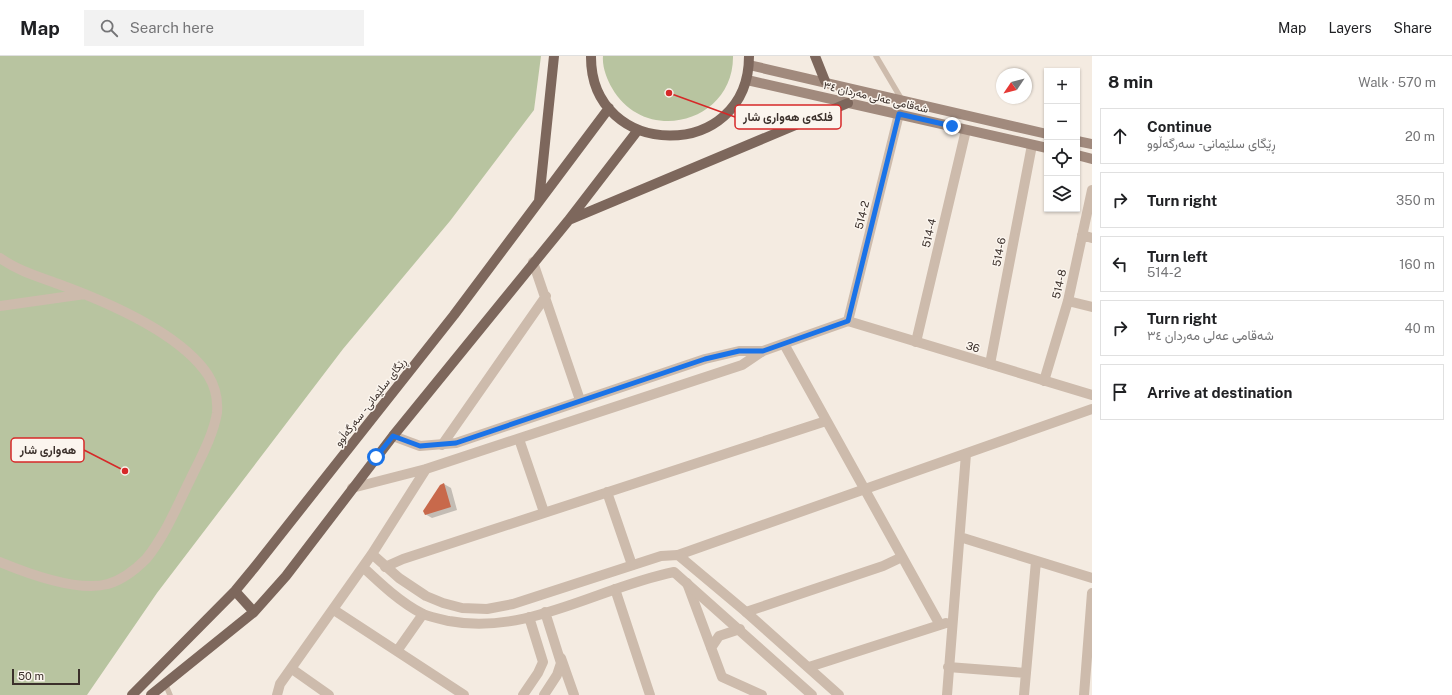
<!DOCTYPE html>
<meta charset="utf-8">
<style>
body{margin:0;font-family:"Public Sans",Vazirmatn,sans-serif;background:#f2f2f2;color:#202124}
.controls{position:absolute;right:12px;top:12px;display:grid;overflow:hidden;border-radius:0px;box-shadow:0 1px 3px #0004}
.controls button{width:36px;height:36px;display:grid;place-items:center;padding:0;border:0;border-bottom:1px solid #e0e0e0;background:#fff;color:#202124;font:20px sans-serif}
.compass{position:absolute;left:996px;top:12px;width:36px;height:36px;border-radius:50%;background:#fff;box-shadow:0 1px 3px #0004;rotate:235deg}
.scale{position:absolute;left:12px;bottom:10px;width:68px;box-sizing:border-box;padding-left:4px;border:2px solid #3b302b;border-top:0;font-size:11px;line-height:14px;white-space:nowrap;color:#3b302b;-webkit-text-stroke:3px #fbf5ee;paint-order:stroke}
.stop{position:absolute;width:12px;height:12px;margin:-9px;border:3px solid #1a73e8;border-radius:50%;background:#fff}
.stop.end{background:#1a73e8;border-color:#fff;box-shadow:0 1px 4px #0008}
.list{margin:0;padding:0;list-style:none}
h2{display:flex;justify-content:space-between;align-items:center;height:52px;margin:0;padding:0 16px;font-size:17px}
h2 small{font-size:13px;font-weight:400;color:#757577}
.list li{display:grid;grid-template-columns:26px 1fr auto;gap:12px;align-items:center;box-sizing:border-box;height:56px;margin:0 8px 8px;padding:0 8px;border:1px solid #e0e0e0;border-radius:0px}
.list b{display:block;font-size:15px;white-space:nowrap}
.list p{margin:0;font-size:13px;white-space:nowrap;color:#757577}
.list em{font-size:13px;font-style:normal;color:#757577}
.icon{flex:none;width:22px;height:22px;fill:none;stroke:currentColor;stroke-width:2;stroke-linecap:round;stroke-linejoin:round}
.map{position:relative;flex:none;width:1092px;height:639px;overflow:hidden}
header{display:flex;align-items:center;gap:24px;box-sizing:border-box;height:56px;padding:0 20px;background:#fff;border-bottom:1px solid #e0e0e0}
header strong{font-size:19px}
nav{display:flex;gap:22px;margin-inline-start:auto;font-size:14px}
.search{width:280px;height:36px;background:#f2f2f2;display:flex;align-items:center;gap:10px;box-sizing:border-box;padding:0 14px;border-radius:0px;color:#757577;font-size:15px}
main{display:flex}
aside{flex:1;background:#fff}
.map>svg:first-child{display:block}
.green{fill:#b8c4a0}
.shadow{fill:#0003}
.building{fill:#c8694b}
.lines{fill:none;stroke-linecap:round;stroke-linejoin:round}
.service{stroke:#cdbbac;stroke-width:5.5}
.minor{stroke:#cdbbac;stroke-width:10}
.tertiary{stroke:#cdbbac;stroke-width:10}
.secondary{stroke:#a18a7d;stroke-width:10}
.primary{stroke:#7d675c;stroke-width:10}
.route{stroke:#1a73e8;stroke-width:5}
.labels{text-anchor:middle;stroke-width:3;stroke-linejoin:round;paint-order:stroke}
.street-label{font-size:11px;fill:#3b302b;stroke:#fbf5ee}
.leader{fill:none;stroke:#d62828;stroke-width:1.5}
.callout-dot{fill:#d62828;stroke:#fbf5ee;stroke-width:1.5}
.callout{fill:#fbf5ee;stroke:#d62828;stroke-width:1.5}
.callout-label{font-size:12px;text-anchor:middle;font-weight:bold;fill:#3b302b}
</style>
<header>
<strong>Map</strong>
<div class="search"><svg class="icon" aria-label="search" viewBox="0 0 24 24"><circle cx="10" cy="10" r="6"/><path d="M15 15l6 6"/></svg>Search here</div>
<nav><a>Map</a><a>Layers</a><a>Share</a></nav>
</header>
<main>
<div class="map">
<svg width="1092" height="639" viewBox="0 0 1092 639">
<rect width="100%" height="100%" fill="#f4ebe1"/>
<path class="green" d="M 0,0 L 541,0 L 534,54 L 450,165 L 343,293 L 157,537 L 87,639 L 0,639 Z
M 603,0 L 733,0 C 734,67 645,90 612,32 C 607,23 602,11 603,0 Z"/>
<path class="shadow" d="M 444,428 L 451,432 L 457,454 L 432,462 L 425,458 L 440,430 Z"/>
<path class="building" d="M 444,427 L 451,451 L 425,459 L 423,455 L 440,429 Z"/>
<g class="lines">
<path class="service" d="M 876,0 L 902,44
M 165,627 L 170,639"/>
<path class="minor" d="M 1082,179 L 1092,182
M 533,206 L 580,344
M 1068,245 L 1092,251
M 848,265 L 899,58
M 916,286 L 966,74
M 784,288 L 940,569
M 990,308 L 1032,89
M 1044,325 L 1068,245 L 1092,134
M 519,383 L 544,456
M 442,389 L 546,240
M 607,436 L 632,509
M 960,481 L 1092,522
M 678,499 L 1092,353
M 385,511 L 403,503 L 826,365
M 687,527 L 722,621 L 762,639
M 615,533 L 650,639
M 334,554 L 464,639
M 746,556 L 883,510 L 902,501
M 711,592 L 719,580 L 740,573
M 397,595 L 423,558
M 561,602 L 574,639
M 809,611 L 946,567
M 948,611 L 1026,617
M 292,613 L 329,639
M 947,639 L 966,398
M 1024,639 L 1036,505
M 1084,639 L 1092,537"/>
<path class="tertiary" d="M 0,202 C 18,215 40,221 61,229 C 107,246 180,277 208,319 C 215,330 218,344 217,357 C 213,380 200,403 190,424 C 177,450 165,480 146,503 C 136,513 122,524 108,528 C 78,536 29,518 0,506
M 0,250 L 85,238
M 393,380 L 420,390 L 456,387 L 705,303 L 739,295 L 763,295
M 352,432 L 426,413 L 742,309 L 763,295 L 848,265 L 1092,339
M 372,498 L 399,522 L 426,540 L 443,547 L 462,552 L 487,553 L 513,548 L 661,500 L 678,499 L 746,556 L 839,639
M 363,511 C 381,528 400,546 423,558 C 430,561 440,563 449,565 C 527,580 599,531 674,516 L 812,639
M 277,639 L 280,628 L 372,498 L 426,413
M 523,639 L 538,617 L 543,606 L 529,561
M 544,639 L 557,619 L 561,607 L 545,556"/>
<path class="secondary" d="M 749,9 L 1047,78
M 747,24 L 1047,92
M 1077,85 L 1092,88
M 1077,99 L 1092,103"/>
<path class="primary" d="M 591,0 C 590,105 749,107 749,0
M 815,0 L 825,25
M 539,145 L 554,0
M 569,164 L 848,47
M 235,535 L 254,556
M 132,639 L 235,535 L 254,512 L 454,259 L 609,52
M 151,639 L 254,556 L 286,520 L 393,380 L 568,165 L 638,74"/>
</g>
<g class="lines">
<path class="route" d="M 376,401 L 393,380 L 420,390 L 456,387 L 705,303 L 739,295 L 763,295 L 848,265 L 899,58 L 952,70"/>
</g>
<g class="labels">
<g class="street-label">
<text transform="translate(876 41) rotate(13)" y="4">شەقامی عەلی مەردان ٣٤</text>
<text transform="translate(862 159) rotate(-76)" y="4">514-2</text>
<text transform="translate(929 177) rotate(-77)" y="4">514-4</text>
<text transform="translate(999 196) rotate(-79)" y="4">514-6</text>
<text transform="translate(1059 228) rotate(-77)" y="4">514-8</text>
<text transform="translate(973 291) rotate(17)" y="4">36</text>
<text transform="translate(370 346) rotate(-52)" y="4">ڕێگای سلێمانی - سەرگەڵوو</text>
</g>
</g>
<path class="leader" d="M669 37L735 61M125 415L84 394"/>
<g class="callout-dot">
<circle cx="669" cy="37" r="4"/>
<circle cx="125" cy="415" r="4"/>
</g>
<g class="callout">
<rect x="735" y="49" width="106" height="24" rx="4"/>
<rect x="11" y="382" width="73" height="24" rx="4"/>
</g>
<g class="callout-label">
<text x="788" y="65">فلکەی هەواری شار</text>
<text x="48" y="398">هەواری شار</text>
</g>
</svg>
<div class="controls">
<button>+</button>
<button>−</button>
<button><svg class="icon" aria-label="locate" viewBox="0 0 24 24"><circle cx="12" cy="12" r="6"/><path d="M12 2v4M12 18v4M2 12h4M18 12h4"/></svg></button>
<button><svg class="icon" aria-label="layers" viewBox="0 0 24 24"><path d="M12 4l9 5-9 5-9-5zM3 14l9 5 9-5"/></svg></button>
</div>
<svg class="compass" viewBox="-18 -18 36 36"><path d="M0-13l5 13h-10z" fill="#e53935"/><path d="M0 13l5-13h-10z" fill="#757577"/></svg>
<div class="scale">50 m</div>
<div class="stop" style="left:376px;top:401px"></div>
<div class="stop end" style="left:952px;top:70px"></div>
</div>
<aside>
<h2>8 min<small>Walk · 570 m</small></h2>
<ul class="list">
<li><svg class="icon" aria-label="ahead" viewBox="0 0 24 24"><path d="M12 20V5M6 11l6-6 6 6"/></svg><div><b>Continue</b><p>ڕێگای سلێمانی - سەرگەڵوو</p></div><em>20 m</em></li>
<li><svg class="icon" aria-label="right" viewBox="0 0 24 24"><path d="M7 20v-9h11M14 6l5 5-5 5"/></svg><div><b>Turn right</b></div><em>350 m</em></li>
<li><svg class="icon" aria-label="left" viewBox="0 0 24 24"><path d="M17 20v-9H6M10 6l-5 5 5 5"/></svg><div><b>Turn left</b><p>514-2</p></div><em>160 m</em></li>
<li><svg class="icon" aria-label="right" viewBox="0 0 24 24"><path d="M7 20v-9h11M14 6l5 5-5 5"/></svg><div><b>Turn right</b><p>شەقامی عەلی مەردان ٣٤</p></div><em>40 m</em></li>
<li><svg class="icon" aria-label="arrive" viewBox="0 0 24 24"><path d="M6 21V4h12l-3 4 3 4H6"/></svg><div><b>Arrive at destination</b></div></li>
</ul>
</aside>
</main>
